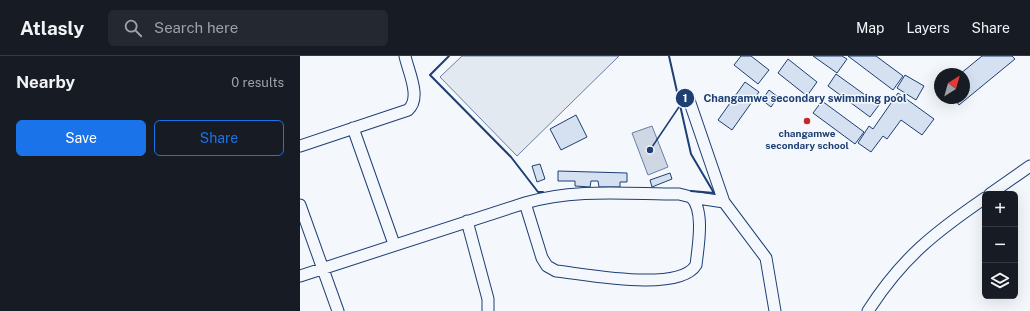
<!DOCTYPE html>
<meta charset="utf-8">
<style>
body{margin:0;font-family:"Public Sans",sans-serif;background:#242831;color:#f1f3f6}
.controls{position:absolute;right:12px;bottom:12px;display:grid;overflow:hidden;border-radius:6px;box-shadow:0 4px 16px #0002}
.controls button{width:36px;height:36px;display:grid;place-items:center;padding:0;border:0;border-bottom:1px solid #363941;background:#171b24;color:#f1f3f6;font:20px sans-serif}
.compass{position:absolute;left:634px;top:12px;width:36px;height:36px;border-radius:50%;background:#171b24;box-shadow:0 4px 16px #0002;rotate:37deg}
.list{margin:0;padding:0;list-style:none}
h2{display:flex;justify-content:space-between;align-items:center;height:52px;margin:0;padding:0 16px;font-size:17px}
h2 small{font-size:13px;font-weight:400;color:#9ea1a6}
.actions{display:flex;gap:8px;padding:12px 16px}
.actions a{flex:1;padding:9px 0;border:1px solid #1a73e8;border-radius:6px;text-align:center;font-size:14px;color:#1a73e8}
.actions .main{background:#1a73e8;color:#fff}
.icon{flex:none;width:22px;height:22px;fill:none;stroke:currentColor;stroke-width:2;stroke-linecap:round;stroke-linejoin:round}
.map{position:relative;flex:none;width:730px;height:255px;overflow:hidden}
header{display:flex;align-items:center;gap:24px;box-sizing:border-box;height:56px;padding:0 20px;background:#171b24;border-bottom:1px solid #363941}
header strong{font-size:19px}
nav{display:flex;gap:22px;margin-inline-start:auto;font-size:14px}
.search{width:280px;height:36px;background:#242831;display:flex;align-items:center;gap:10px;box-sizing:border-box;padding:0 14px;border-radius:6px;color:#9ea1a6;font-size:15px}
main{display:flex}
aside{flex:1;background:#171b24}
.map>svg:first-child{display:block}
.green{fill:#e3e9f0;stroke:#687fa3}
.water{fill:#cfd7e4;stroke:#687fa3}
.building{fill:#d5e0f0;stroke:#1d3f73}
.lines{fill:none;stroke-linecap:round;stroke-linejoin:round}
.minor-casing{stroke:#1d3f73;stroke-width:13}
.minor{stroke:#f4f7fb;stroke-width:11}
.wall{stroke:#1d3f73;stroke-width:2}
.poi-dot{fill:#c62828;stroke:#f4f7fb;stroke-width:1.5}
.labels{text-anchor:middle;stroke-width:3;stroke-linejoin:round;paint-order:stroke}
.poi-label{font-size:10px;font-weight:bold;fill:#1d3f73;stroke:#f4f7fb}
.leader{fill:none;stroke:#1d3f73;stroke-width:1.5}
.callout-dot{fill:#1d3f73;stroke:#f4f7fb;stroke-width:1.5}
.mark-label{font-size:12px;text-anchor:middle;font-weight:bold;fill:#fff}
.callout-label{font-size:11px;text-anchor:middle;font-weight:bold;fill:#1d3f73;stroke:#f4f7fb;stroke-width:3;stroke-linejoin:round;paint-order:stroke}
</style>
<header>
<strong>Atlasly</strong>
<div class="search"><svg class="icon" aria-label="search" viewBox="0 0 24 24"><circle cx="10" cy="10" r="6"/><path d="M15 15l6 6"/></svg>Search here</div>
<nav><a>Map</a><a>Layers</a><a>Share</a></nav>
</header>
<main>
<aside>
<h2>Nearby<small>0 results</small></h2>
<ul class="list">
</ul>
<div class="actions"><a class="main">Save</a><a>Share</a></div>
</aside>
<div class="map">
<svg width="730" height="255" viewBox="0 0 730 255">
<rect width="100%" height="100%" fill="#f4f7fb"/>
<path class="green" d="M 162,0 L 319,0 L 217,100 L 140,21 Z"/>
<path class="water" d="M 352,70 L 368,111 L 348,119 L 332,77 Z"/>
<path class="building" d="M 441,0 L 451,0 L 469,14 L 458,28 L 434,9 Z
M 513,0 L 542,0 L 547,3 L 537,17 Z
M 548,0 L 576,0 L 603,20 L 593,34 Z
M 682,0 L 712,0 L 715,3 L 659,49 L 654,42 L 664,42 L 664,18 L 660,18 Z
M 488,3 L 517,26 L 507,40 L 478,17 Z
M 536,18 L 579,49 L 570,61 L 528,30 Z
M 605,19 L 624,30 L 616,44 L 597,32 Z
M 445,26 L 459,36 L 432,74 L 418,64 Z
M 469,34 L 478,41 L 471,51 L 462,44 Z
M 598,37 L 634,63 L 622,79 L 601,64 L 587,83 L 583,80 L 571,96 L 558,87 L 569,70 L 573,73 Z
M 522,45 L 564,76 L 555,88 L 513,57 Z
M 276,59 L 287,81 L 261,94 L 250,73 Z
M 240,108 L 245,123 L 237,126 L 232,110 Z
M 258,115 L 327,117 L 327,126 L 320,126 L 320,131 L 299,131 L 298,125 L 291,125 L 290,131 L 275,130 L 275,125 L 258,125 Z
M 370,117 L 372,123 L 352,131 L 350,124 Z"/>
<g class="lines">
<g class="minor-casing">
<path id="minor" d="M 388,41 L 424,146 L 391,141
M 53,72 L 94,188
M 0,90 L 108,54 C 122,42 108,15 105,0
M 690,138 L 730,110
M 424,146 L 466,202 L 475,255
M 0,149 L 38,255
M 167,165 L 188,243 L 188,255
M 0,220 L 225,147 C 274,132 329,138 379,138 L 391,141 C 405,154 398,191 396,209 C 379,237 285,218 256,215 L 247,210 L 242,202 L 225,147
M 568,255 C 602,202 634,177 685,142"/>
</g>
<use href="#minor" class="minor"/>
<path class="wall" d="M 149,0 L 130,19 L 211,101 L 238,136 L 243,136
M 369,0 L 391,98 L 414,137 L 391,135"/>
</g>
<circle class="poi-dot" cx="507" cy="65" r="4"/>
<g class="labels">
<g class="poi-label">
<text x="507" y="81">changamwe<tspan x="507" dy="12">secondary school</tspan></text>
</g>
</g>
<path class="leader" d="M350 94L385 42"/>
<g class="callout-dot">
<circle cx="350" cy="94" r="4"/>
<circle cx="385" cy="42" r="10"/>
</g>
<g class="mark-label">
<text x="385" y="46">1</text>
</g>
<g class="callout-label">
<text x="505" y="46">Changamwe secondary swimming pool</text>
</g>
</svg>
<div class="controls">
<button>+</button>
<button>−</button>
<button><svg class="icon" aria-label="layers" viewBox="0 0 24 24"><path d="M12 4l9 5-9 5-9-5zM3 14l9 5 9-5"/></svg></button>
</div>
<svg class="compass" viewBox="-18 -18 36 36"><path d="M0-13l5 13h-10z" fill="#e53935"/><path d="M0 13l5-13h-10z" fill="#9ea1a6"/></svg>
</div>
</main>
